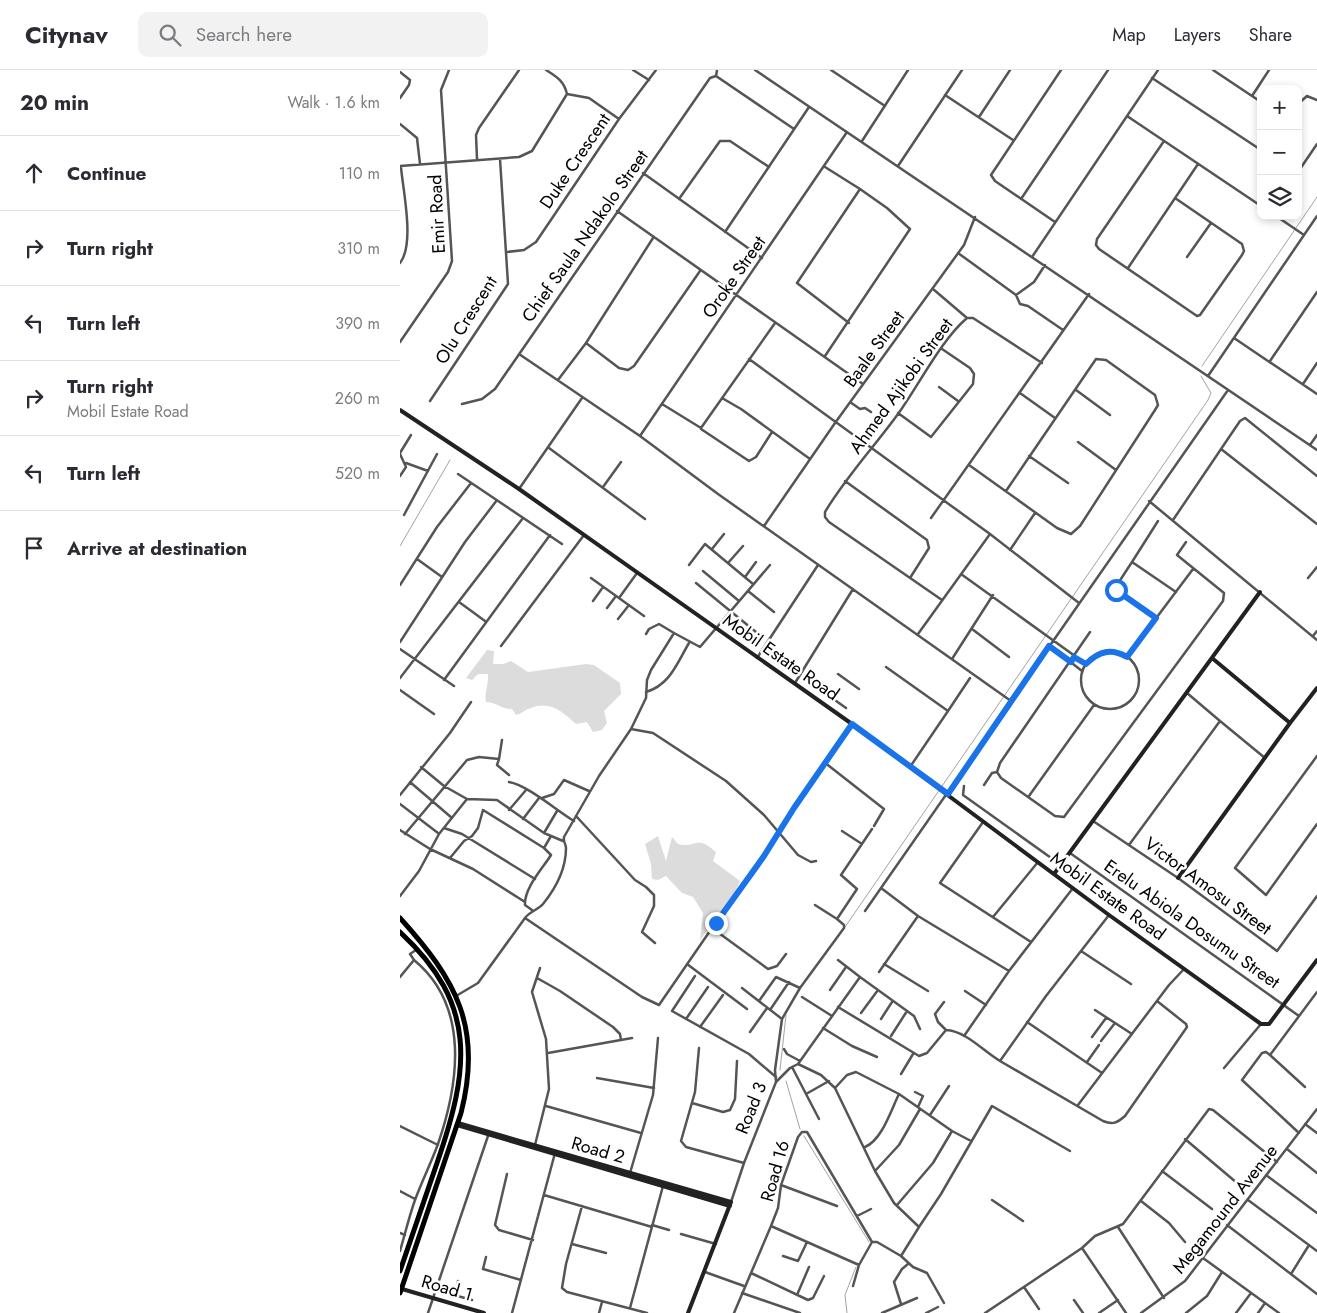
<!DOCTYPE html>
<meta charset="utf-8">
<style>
body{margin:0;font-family:Jost,sans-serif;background:#f2f2f3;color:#2b2b33}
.controls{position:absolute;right:15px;top:15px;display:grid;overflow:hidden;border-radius:10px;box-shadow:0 2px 8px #0003}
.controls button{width:45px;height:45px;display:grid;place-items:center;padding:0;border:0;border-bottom:1px solid #e1e1e2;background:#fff;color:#2b2b33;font:25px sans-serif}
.stop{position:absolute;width:15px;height:15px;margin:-11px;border:4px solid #1a73e8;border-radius:50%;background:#fff}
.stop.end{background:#1a73e8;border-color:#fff;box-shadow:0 1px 5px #0008}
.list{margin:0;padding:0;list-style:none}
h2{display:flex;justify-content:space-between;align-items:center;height:65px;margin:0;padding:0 20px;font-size:21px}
h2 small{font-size:16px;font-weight:400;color:#7c7c81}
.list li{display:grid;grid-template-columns:32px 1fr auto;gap:15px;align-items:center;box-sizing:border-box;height:75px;padding:0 20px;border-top:1px solid #e1e1e2}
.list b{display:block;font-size:19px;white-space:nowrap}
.list p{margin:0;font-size:16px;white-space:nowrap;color:#7c7c81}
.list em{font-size:16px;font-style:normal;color:#7c7c81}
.icon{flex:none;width:28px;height:28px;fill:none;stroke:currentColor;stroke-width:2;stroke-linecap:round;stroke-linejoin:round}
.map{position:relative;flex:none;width:917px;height:1243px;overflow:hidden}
header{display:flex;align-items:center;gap:30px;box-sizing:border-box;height:70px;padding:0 25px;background:#fff;border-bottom:1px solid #e1e1e2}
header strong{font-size:24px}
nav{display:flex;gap:28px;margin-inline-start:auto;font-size:18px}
.search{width:350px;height:45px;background:#f2f2f3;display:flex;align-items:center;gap:12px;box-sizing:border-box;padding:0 18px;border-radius:10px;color:#7c7c81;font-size:19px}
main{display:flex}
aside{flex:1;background:#fff}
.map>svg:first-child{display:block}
.green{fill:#dcdcdc}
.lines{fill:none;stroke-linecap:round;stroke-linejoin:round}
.stream{stroke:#a3a3a3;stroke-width:1}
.street{stroke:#555;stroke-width:2.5}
.secondary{stroke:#222;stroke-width:4}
.highway{stroke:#000;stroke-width:5}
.route{stroke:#1a73e8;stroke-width:6}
.labels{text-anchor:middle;stroke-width:5;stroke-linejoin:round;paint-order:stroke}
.street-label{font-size:18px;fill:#000;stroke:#fff}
</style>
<header>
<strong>Citynav</strong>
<div class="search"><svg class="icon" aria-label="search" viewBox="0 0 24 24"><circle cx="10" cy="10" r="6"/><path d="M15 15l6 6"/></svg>Search here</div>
<nav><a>Map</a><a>Layers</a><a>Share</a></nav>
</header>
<main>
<aside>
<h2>20 min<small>Walk · 1.6 km</small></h2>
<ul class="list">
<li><svg class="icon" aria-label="ahead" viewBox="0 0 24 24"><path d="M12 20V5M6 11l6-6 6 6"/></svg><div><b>Continue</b></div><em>110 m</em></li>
<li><svg class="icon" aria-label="right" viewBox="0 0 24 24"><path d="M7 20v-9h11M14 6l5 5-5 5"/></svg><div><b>Turn right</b></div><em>310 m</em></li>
<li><svg class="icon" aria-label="left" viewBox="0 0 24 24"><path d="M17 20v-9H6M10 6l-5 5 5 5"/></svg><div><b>Turn left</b></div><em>390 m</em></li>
<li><svg class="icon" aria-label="right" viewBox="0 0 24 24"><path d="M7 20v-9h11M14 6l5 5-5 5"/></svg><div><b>Turn right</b><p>Mobil Estate Road</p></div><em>260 m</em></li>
<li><svg class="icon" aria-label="left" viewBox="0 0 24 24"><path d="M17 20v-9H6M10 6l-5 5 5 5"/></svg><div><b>Turn left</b></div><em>520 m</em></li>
<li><svg class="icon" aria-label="arrive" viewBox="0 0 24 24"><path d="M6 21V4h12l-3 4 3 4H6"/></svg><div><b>Arrive at destination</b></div></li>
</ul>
</aside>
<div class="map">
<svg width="917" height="1243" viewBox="0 0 917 1243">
<rect width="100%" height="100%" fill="#fff"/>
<path class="green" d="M 87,580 L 94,581 L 93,594 L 103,594 L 111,591 L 128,602 L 186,594 L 194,595 L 220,613 L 221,624 L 204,641 L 207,653 L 202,660 L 193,662 L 187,652 L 176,654 C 160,640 149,629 126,640 C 122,642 121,644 116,645 L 112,639 C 101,639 96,632 86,632 C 84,622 89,614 88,604 L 78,604 L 72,610 L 66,608 Z
M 258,766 L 266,791 L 272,767 L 278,774 C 297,779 295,764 316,782 L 313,791 L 340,811 L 334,825 L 300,870 L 303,843 L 293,827 L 282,823 L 266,806 L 258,810 L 252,809 L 251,794 L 245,774 Z"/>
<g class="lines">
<path class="stream" d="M 802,296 L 917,127
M 0,476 L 50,390
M 445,857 L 808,330 L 811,323 L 801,306
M 380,1000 L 386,945
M 386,1011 L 400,1059
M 404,1066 L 469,1172
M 447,1243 L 445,1225 L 456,1197"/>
<path class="street" d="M 233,0 L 249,10
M 355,0 L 917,380
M 431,0 L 485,36
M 813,0 L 861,32
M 0,2 L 10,10 L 9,15 L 0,28
M 316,6 L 394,59
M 752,8 L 861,80
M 167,24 L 189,28 L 219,49
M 545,25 L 613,70
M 852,26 L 869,0
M 898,34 L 907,26 L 917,30
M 727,46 L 861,136
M 579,47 L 610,0
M 0,54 L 17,68 L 20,94
M 462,71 L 508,0
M 764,71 L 697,169 L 696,175 L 699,179 L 797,246 L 800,245 L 842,185 L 844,181 L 842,174 L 775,128
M 77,89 L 76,65 L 79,58 L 119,0
M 0,96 L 119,87 L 132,81 L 167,24 C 164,11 157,7 146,0
M 498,96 L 562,0
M 425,97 L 460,119 L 397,213 L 449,253
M 898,102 L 917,74
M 243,103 L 362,188
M 279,129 L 320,71 L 330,71 L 369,97
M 621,129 L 708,0
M 217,141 L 463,314
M 876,146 L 904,165
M 655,152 L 595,111 L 591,105 L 661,0
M 325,162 L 409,37
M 107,182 L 124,180 L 136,172 L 219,49 L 256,0
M 558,183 L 616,225 L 634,212 L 645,195
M 632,187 L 758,0
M 787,187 L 811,153
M 0,193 C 15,174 3,121 1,97
M 728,198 L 798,94
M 533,219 L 567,248
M 616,225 L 620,234 L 628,236 L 663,260
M 834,268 L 917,324
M 0,272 L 48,202 L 52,191 L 41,20 L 49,0
M 186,273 L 219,298 L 228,300 L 234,296 L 300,201
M 119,284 L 240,366 L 318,424 L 611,631
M 425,286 L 510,159 L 487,138 L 460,119
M 349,289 L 590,464 L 679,533
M 870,291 L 917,222
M 808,306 L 917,146
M 158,310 L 186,273 L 253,168
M 903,314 L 917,293
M 539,317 L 558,331
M 676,320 L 710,345
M 620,323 L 655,348
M 322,328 L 341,339 L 410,389
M 30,331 L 108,214 L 100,89
M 450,332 L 460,339 L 465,338 L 471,342
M 62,334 L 82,329 L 95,319 L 310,8 L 316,6 L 317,0
M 262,334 L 301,358 L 375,253
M 498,343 L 531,367 L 573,314 L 574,304 L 570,298 L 542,279
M 301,359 L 349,391 L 356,387 L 372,362
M 240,366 L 447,62
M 678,372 L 716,400
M 910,375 L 917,365
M 149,378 L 245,449
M 821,379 L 917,454
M 0,383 L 11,365
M 0,384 L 6,397 L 0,406
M 629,386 L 668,413
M 6,393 L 28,401
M 569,395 L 657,458 L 671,464 L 680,456 L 755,340 L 758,335 L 755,325 L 706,290 L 696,289 L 606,421
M 58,404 L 162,474
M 445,411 L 527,470 L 529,478 L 510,508
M 203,417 L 221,392
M 119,419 L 182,328
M 749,431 L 917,570
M 4,445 L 37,384
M 531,448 L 689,224
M 773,450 L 840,351 L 845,348 L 917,406
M 364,456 L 435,353 L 564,175 L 575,147
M 312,479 L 324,464
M 610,480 L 635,443
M 17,489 L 42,507
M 732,492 L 758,451
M 328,493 L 343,476
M 289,495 L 305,474 L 353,514
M 303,501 L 339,531
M 561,504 L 686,594
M 345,507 L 356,492
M 191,508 L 244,546
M 908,508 L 917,497
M 296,513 L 356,562
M 0,515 L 37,457 L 71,413
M 348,521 L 374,542
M 219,528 L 237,503
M 542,530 L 429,452 L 425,447 L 425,442 C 446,407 474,377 498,344 C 519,315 541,270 567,248 L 573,248 L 642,293
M 193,531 L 203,517
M 59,532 L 85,551
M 207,538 L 216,526
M 757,548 L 715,518 L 732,492 L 776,522
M 218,549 L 229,535
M 572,559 L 609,587
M 246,564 L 249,559 L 259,554 L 274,563
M 518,564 L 590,464
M 913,566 L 917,561
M 0,572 L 65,472 L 97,430
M 101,576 L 184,465
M 650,576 L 682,601
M 0,579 L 54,616
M681 610a29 29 0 1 1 58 0a29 29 0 1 1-58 0Z
M 727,587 L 793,499
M 357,588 L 418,495
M 552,589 L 593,525
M 486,597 L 548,641 L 510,697
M 438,604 L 459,619
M 0,608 L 123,448
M 44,610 L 150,465
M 395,613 L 453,519
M 0,620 L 34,644
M 246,622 C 270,615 277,593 289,573
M 425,623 L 446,638
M 548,641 L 570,608
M 820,651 L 865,688
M 231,659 L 246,628 L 247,610 L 251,600 L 274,563 L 300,577 L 370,495
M 917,686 L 835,798 L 866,825 L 917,754
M 99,689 L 102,670
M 424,692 L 484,739 L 474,756
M 21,697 L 44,716 L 67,729
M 597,702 L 601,708 L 655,746 L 664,747 L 823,531 L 824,523 L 777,485 L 786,472
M 10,712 L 52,748
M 109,712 C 127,715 156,740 174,751
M 584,715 L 592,703 L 597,702 L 600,693 L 690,562
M 564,716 L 563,725 L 661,795
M 0,725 L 50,663 L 71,632
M 629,726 L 694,635
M 142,728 L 154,724 L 164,710 L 189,721
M 0,734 L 38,763
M 109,740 L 126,720
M 176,746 L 235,810 L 246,817 L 254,825 L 254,836 L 242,862 L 255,873
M 123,749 L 139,728
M 693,751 L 778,808 L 877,881 L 917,826
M 583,752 L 540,813 L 631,872
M 44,758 L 62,764 L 135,809
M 0,760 L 30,779 L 73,799 L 125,832
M 442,761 L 462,774
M 144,763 L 157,741
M 5,764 L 67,690 L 79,687 L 99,689 L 97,695 L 109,705
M 729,775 L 820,651 L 787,623
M 670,783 L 899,946
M 50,788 L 64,771 L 72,766 L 78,758 L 83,740 L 144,778
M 0,826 L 19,801 L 39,764 L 67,729 L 97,730 L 144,763 L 163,771
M 415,835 L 437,849
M 132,840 L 125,835 C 124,818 143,798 151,785 L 144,778 L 151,766
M 465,841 L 481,818
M 709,845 L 646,926 L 600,991 L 703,1051 C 713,1055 717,1053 725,1046 L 787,957 L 786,954 L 757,931
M 593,847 L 638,792
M 125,848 C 130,841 138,840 143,834 C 156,818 166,800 166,778 C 166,774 163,772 164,767 L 199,706 L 231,659 L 253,663 L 326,711 L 364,745 L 398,785 L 411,792 L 416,791
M 681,881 L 731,914
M 386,884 L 377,896 L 368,899 L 312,858 C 361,792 404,721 452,654
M 287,894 L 347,939
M 484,894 L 528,921
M 609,901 L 518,846 L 481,818 L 828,320
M 479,902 L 518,846
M 295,906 L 272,941 L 349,984 L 376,1007
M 0,907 L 14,890 L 10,884 L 16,880
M 460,907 L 514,946 L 520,959
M 137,908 L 160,921 L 213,957 L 220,964 L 221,970
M 342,918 L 382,949
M 400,918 L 444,858 L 444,855 L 437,849 L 457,819 L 441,805 L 472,759
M 430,920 L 446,897
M 565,921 L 586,935
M 56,926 L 78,913 L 125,848 L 242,927 L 259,935 L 312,858
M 402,927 L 432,946
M 359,931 L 376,907 L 400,918 L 382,949 L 375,1000 L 376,1012
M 544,932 L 535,944 L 538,952 L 546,960
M 438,937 L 519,986 L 527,983 L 546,960 C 566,961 583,981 600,991
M 370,940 L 389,912
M 695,940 L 732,964
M 461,943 L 478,920
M 286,949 L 308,917
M 481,949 L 492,932
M 627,952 L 702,1003
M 300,957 L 323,925
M 423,958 L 452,976 L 477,987
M 350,962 L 367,938
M 491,966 L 507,941
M 564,966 L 609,901 L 673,818
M 692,967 L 706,948
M 701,971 L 715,953
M 299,978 L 295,1022 L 281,1071 L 286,1077 L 344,1093
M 384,979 L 387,984 L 400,991
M 148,983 L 232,968
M 870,985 L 905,1017
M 687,992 L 699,975
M 398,994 L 460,907 L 438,890
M 392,997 L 419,1049
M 824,998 L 861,954
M 501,1004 L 513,984
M 197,1008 L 254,1018
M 435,1018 L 447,1005 L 456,1002 L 499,1024 L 552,1061 L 533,1093 L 497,1135
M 515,1022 L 523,1026 L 518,1037
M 406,1024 L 429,1011
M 292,1033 L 323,1042 L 330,1040 L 335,1029 L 337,991
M 678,1035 L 769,915 L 784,899
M 146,1036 L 241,1063
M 530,1045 L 549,1016
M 905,1054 L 917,1063
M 0,1056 L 38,1075
M 552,1061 L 571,1071
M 899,1063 L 842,1010 L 862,983 L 866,982 L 870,985 L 917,922
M 785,1069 L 837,1113
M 135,1075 L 149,1019 L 146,969 L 132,922 L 140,898
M 465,1077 C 482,1070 491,1040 499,1024
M 887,1079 L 917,1103
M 475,1101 L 499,1075 L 520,1039
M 762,1101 L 812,1139
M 230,1103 L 253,1025 L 258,968
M 107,1104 L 95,1155 L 99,1160 L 133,1170
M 866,1105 L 917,1143
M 381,1115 L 437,1136
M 0,1121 L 15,1129
M 144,1125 L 252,1157
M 592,1130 L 623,1151
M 848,1130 L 917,1181
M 741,1131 L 769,1153 L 785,1172
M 331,1132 L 344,1093 L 376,1012 L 390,998 L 398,994 L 421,1005 L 435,1018 L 475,1101 L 494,1133 L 519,1157 L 501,1186
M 182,1136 L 166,1194 L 162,1218 L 167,1222 L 247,1243
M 457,1146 L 471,1139
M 252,1155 L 269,1160
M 827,1155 L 917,1224
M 371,1156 L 459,1195 L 472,1172 L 477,1172 L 501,1186 L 513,1197 L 527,1203 L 544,1233
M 519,1157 L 541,1124 L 592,1036 L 670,1081
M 718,1157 L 764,1228
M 0,1163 L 5,1165
M 281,1164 L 316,1174
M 172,1174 L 206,1183
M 682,1178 L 726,1243
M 0,1181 C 5,1164 9,1147 15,1130 C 22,1111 31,1093 38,1074 C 59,1013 70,936 14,890
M 383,1186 L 398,1191 L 407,1172
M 86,1187 L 83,1199 L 121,1210
M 803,1188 L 879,1243
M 305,1202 L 344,1216
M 351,1203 L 408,1230 L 413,1228 L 424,1206
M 891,1204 L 909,1175
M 453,1216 L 459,1195
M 624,1217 L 639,1239
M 36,1220 L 72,1230
M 342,1223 L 400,1243
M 55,1225 L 58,1211
M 397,1225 L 409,1197
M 674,1230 L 683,1243
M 501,1234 L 494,1212 L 502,1199 L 508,1194
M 230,1238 L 263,1116
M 28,1243 L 89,1063
M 112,1243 L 155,1083
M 199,1243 L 202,1232
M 334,1243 L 371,1156 L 378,1138 L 381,1115 L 398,1067 L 402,1062 L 407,1062 L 472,1172
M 482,1243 L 517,1228
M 526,1243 L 538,1237
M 585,1243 L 682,1178 L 695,1166 L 723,1154 L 809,1039 L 813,1040 L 877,1092
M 699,1243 L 718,1230
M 741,1243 L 785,1211 L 917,1039
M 786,1243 L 807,1226 L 822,1202
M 836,1243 L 851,1223
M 858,1243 L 865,1233"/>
<path class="secondary" d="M 0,340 L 119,419 L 452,654 L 709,845 L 861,954 L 869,954 L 917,890
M 812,588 L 890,653 L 917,618
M 654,804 L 860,522
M 778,808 L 890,653
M 58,1053 L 331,1132 L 288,1243
M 57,1055 L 330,1136
M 2,1219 L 84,1243"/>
<path class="highway" d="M 0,848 C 56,910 83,957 61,1043 L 0,1223
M 0,862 C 79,935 69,1000 37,1093 C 25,1129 12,1165 0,1201"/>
</g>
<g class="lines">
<path class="route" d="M 316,853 L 364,786 L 394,738 L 452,654 L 548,724 L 649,576 L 671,592 L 674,587 L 686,594 C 699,581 711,578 727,587 L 756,548 L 716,520"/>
</g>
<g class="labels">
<g class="street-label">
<text transform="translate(175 91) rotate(-56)" y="6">Duke Crescent</text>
<text transform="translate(37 144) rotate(-93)" y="6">Emir Road</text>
<text transform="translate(185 166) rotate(-55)" y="6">Chief Saula Ndakolo Street</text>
<text transform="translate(334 207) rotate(-55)" y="6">Oroke Street</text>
<text transform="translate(66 250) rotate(-58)" y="6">Olu Crescent</text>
<text transform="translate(474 279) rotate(-54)" y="6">Baale Street</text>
<text transform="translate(501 316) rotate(-54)" y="6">Ahmed Ajikobi Street</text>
<text transform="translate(381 587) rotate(35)" y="6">Mobil Estate Road</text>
<text transform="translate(808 816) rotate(36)" y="6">Victor Amosu Street</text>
<text transform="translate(708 826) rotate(36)" y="6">Mobil Estate Road</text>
<text transform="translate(792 854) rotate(35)" y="6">Erelu Abiola Dosumu Street</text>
<text transform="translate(351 1038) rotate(-68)" y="6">Road 3</text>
<text transform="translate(198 1080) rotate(16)" y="6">Road 2</text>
<text transform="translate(375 1101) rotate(-74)" y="6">Road 16</text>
<text transform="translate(825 1139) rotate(-52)" y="6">Megamound Avenue</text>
<text transform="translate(47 1218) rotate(16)" y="6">Road 1</text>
</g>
</g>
</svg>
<div class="controls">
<button>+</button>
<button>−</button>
<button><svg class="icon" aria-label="layers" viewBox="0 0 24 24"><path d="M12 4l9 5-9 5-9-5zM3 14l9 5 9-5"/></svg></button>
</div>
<div class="stop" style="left:716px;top:520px"></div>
<div class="stop end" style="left:316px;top:853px"></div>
</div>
</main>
